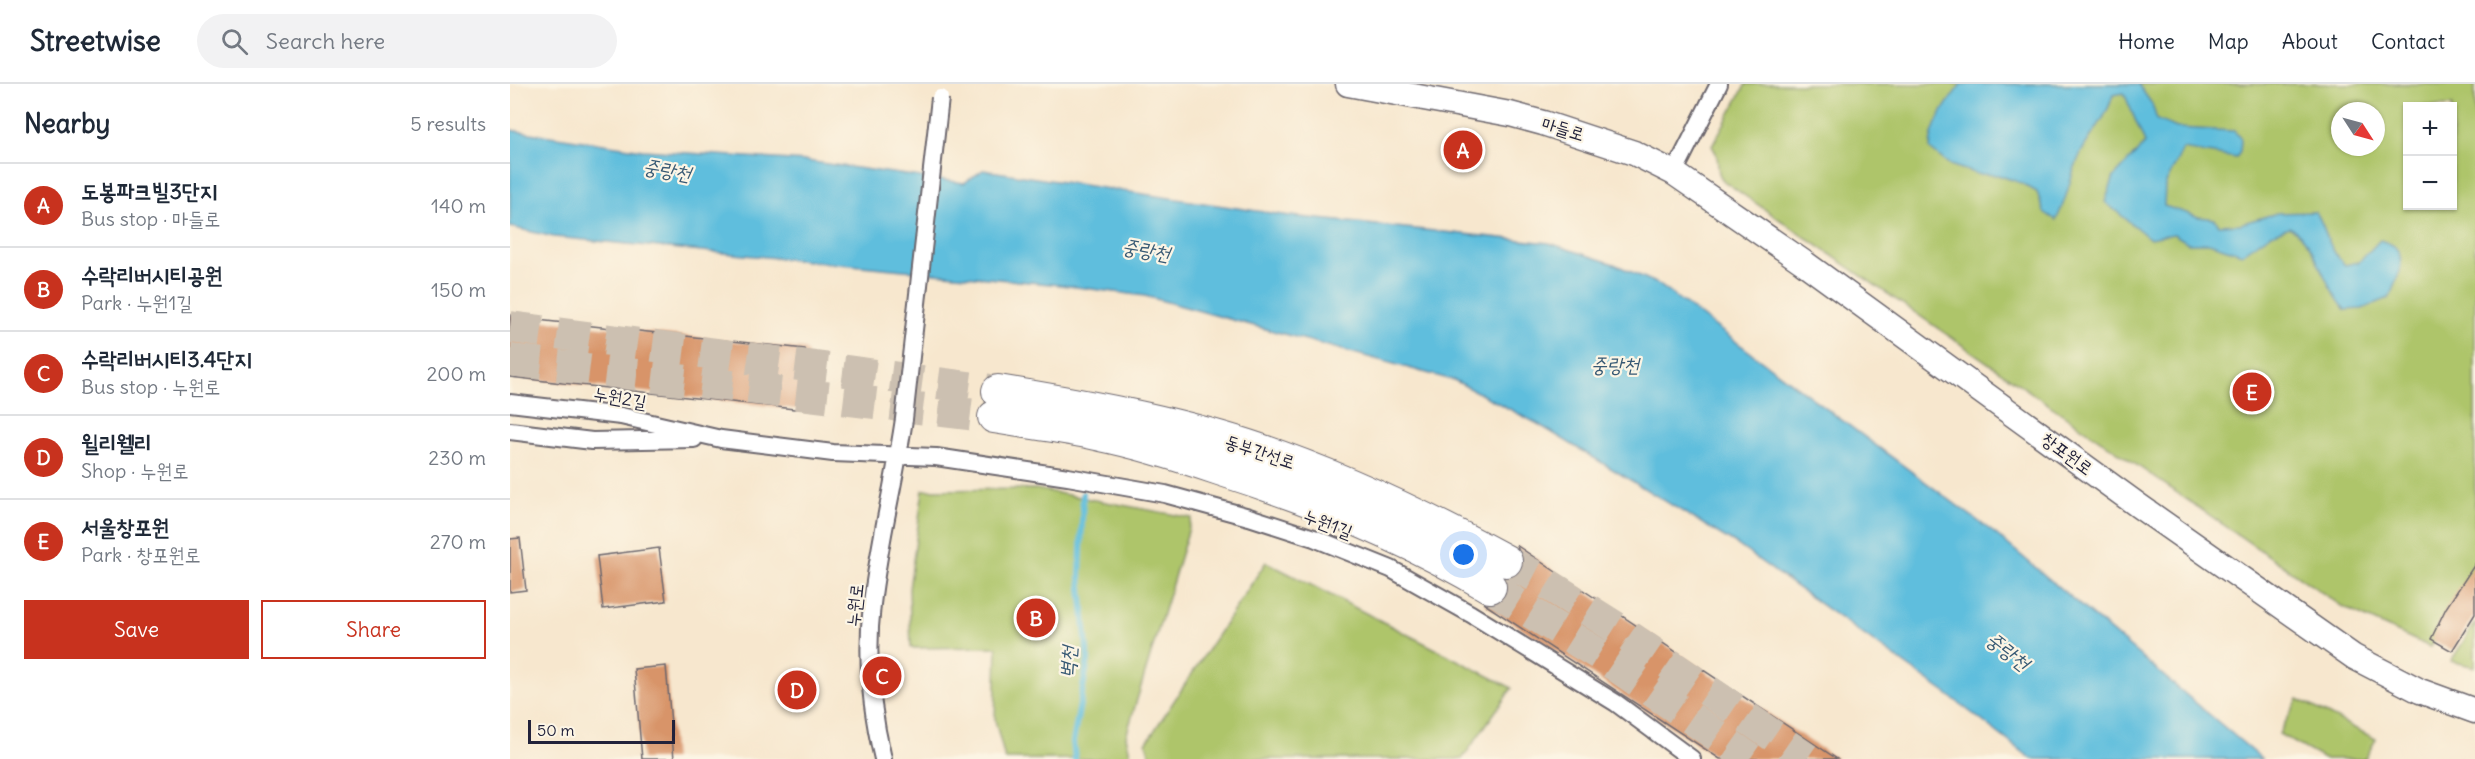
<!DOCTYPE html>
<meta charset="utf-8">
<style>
body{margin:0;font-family:Delius,"Poor Story",sans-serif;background:#f2f2f3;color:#1f2937}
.controls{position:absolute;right:18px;top:18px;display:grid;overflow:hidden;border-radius:0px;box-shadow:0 2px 4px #0004}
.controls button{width:54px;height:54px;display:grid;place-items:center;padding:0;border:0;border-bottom:2px solid #e0e1e3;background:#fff;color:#1f2937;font:30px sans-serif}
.compass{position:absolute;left:1821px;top:18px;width:54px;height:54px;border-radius:50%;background:#fff;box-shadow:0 2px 4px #0004;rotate:126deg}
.scale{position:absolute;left:18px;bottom:15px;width:147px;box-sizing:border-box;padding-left:6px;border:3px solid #22223b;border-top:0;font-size:16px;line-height:21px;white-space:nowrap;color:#22223b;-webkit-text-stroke:4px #fcf5e5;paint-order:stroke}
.you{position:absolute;left:954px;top:471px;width:21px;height:21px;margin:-15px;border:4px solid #fff;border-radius:50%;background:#1a73e8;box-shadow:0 0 0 9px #1a73e833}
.badge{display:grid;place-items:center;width:39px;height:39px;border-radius:50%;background:#c8321e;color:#fff;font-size:20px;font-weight:700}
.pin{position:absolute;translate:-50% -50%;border:3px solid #fff;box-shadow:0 2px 6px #0006}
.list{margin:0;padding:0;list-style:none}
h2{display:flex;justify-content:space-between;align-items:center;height:78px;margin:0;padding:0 24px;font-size:26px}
h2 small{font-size:20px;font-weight:400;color:#747a83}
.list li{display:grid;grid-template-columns:39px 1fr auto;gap:18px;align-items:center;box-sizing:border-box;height:84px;padding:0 24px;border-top:2px solid #e0e1e3}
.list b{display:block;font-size:22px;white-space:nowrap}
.list p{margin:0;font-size:20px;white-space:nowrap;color:#747a83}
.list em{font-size:20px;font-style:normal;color:#747a83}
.actions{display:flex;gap:12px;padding:18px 24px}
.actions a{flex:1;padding:14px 0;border:2px solid #c8321e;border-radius:0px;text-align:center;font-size:21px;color:#c8321e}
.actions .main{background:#c8321e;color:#fff}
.icon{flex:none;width:33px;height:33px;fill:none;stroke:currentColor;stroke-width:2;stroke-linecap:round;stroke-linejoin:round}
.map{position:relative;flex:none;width:1965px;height:675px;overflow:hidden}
header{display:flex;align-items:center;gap:36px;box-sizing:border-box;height:84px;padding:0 30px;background:#fff;border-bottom:2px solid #e0e1e3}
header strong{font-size:28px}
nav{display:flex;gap:33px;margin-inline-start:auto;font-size:21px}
.search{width:420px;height:54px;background:#f2f2f3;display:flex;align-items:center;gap:15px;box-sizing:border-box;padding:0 21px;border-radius:33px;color:#747a83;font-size:22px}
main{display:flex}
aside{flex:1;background:#fff}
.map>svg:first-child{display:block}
.green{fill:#aec56a;stroke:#687452;stroke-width:1.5;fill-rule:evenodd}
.water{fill:#5fbedd;stroke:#40708c;stroke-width:1.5}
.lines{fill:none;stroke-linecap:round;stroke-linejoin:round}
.stream{stroke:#5fbedd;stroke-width:6}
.building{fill:#d89469}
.highway-tunnel{stroke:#ccc0b1;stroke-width:32;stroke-dasharray:32 16;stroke-linecap:butt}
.street-casing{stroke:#6d676e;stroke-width:20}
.secondary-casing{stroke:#6d676e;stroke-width:27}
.highway-casing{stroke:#6d676e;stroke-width:34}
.street{stroke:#fff;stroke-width:16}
.secondary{stroke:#fff;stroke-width:24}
.highway{stroke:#fff;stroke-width:32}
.street-bridge-casing{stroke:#6d676e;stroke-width:20;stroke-linecap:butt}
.street-bridge{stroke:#fff;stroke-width:16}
.labels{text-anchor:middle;stroke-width:4.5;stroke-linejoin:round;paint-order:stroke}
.street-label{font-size:18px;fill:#22223b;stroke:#fcf5e5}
.water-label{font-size:20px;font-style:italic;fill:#375974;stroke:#fcf5e5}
</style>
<header>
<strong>Streetwise</strong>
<div class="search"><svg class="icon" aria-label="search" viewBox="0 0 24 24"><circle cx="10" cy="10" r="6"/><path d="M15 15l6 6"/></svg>Search here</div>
<nav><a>Home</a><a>Map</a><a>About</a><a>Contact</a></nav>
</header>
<main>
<aside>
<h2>Nearby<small>5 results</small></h2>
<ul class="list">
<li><span class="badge">A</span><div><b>도봉파크빌3단지</b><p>Bus stop · 마들로</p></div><em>140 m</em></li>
<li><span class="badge">B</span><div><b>수락리버시티공원</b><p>Park · 누원1길</p></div><em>150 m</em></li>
<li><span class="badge">C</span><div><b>수락리버시티3.4단지</b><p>Bus stop · 누원로</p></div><em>200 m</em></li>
<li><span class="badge">D</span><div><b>윌리웰리</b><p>Shop · 누원로</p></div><em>230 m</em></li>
<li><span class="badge">E</span><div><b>서울창포원</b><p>Park · 창포원로</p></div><em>270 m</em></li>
</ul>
<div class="actions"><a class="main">Save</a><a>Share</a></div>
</aside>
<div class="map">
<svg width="1965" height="675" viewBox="0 0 1965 675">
<rect width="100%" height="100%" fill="#fcf5e5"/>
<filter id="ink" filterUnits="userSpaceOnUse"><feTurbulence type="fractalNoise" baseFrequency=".0167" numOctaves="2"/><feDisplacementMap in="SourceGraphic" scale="12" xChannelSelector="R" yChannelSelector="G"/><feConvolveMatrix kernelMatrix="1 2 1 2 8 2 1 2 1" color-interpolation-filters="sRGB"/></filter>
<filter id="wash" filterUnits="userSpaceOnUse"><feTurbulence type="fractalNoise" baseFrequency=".008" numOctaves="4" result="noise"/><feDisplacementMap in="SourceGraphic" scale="24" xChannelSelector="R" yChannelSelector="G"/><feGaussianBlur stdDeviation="1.35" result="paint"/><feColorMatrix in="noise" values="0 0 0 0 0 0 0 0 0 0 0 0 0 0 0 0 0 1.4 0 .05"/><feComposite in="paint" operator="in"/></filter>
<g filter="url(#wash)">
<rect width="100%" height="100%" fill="#f7e7ce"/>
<path class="green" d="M 1236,0 L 1965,0 L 1965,494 L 1920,563 L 1833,523 L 1215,98 C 1206,90 1209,83 1207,73 C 1207,69 1204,66 1202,62 ZM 1898,22 L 1942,22 L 1942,122 L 1898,122 ZM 1830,27 L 1866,27 L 1866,63 L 1830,63 Z
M 526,405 L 682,434 L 616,652 L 621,675 L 495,675 L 485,636 L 487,563 L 401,564 L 399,505 L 413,406 Z
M 756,478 L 1002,604 L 952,675 L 641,675 L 636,659 Z
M 1965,539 L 1965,583 L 1941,577 Z
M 1788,615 L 1866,655 L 1855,675 L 1814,675 L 1769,650 Z"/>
<path class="water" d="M 1451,0 L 1628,0 L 1642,20 L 1647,36 L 1667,44 L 1724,47 L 1731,55 L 1730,68 L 1726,74 L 1673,65 L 1655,101 L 1654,122 L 1689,133 L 1705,135 L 1709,141 L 1730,140 L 1767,129 L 1806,128 C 1818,147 1817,165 1835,181 L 1849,178 L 1870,156 C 1873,157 1880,159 1884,162 C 1899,176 1885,199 1879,214 L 1852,225 L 1835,226 C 1827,215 1820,204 1815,193 C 1804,172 1800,155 1779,143 L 1759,151 L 1732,170 L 1699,159 L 1678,159 L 1664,150 L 1639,154 L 1595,118 L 1604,93 L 1635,59 L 1614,9 L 1603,11 C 1597,34 1581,49 1571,69 C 1560,90 1558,115 1546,136 L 1534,128 L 1527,108 L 1511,99 L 1488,91 L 1467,90 L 1440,81 L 1420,65 C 1420,41 1437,19 1451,0 Z
M 0,46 L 133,66 L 296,77 L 454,99 L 473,86 L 780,132 L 1039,159 L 1104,180 L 1148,200 L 1487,451 L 1752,675 L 1522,675 L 1437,610 L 1226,460 L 1028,340 L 946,297 L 635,212 L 551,201 L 44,153 L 0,143 Z"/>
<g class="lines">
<path class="stream" d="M 565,675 L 563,658 L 578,576 L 570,493 L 573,410"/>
</g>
<g id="blocks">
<path class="building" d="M 0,231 L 27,236 L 295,265 L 299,272 L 294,317 L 291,324 L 284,325 L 0,293 Z
M 10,454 L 16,506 L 0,508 L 0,455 Z
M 1006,461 L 1052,492 L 1327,675 L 1210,675 L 973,519 L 981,521 L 990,518 L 996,511 L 998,504 L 996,495 L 1005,493 L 1012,486 L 1014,476 Z
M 149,464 L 156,517 L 93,525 L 87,472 Z
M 1965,480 L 1965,530 L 1942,567 L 1921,555 L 1936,524 Z
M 156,582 L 164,675 L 132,675 L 124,585 Z"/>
</g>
</g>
<g filter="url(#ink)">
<use href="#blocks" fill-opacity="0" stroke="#6d676e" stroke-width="1.5"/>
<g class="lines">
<path class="highway-tunnel" d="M 0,243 L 488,307
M 0,276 L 484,333
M 996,477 L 1025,492 L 1110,546 L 1297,675
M 980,503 L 1096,575 L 1240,675"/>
<g class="street-casing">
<path id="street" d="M 1164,89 L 1209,0
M 0,319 L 111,332 L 211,355 L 323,369 L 426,373 L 558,393 L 655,410 L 739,433 L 804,454 L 881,485 L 961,530 L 1106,619 L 1182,675
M 0,347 L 82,357 L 184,355
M 373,675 C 361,625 356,571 362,520 C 369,458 385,397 394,335"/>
</g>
<g class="secondary-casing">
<path id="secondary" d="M 838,0 L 1000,30 L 1033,39 L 1124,69 L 1164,89 L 1293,178 L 1629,422 L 1844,573 L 1910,607 L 1965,627"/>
</g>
<g class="highway-casing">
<path id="highway" d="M 488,307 C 572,321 657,336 738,362 C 827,391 913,432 996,477
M 484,333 C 519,339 556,343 591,351 C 631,359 671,372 709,385 C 803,415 895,452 980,503"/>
</g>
<use href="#street" class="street"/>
<use href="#secondary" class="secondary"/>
<use href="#highway" class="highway"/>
<g class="street-bridge-casing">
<path id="street-bridge" d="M 394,335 L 430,14"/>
</g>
<use href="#street-bridge" class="street-bridge"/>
</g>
</g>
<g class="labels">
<g class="street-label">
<text transform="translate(1053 45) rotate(17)" y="6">마들로</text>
<text transform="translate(110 314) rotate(10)" y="6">누원2길</text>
<text transform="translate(750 368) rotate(18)" y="6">동부간선로</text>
<text transform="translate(1557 370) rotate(36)" y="6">창포원로</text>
<text transform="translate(818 440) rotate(21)" y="6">누원1길</text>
<text transform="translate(345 521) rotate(-84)" y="6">누원로</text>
</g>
<g class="water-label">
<text transform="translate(157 86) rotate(10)" y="7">중랑천</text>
<text transform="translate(636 166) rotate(10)" y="7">중랑천</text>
<text x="1105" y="288">중랑천</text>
<text transform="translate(1498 567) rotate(38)" y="7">중랑천</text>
<text transform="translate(558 578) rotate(-86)" y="7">벽천</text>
</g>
</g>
</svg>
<div class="controls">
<button>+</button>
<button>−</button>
</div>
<svg class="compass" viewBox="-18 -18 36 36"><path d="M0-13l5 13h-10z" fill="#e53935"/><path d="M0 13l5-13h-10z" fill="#747a83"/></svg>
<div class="scale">50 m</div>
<div class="you"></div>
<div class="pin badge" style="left:953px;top:66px">A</div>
<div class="pin badge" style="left:526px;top:534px">B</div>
<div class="pin badge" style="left:372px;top:592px">C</div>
<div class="pin badge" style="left:287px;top:606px">D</div>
<div class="pin badge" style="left:1742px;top:308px">E</div>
</div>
</main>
